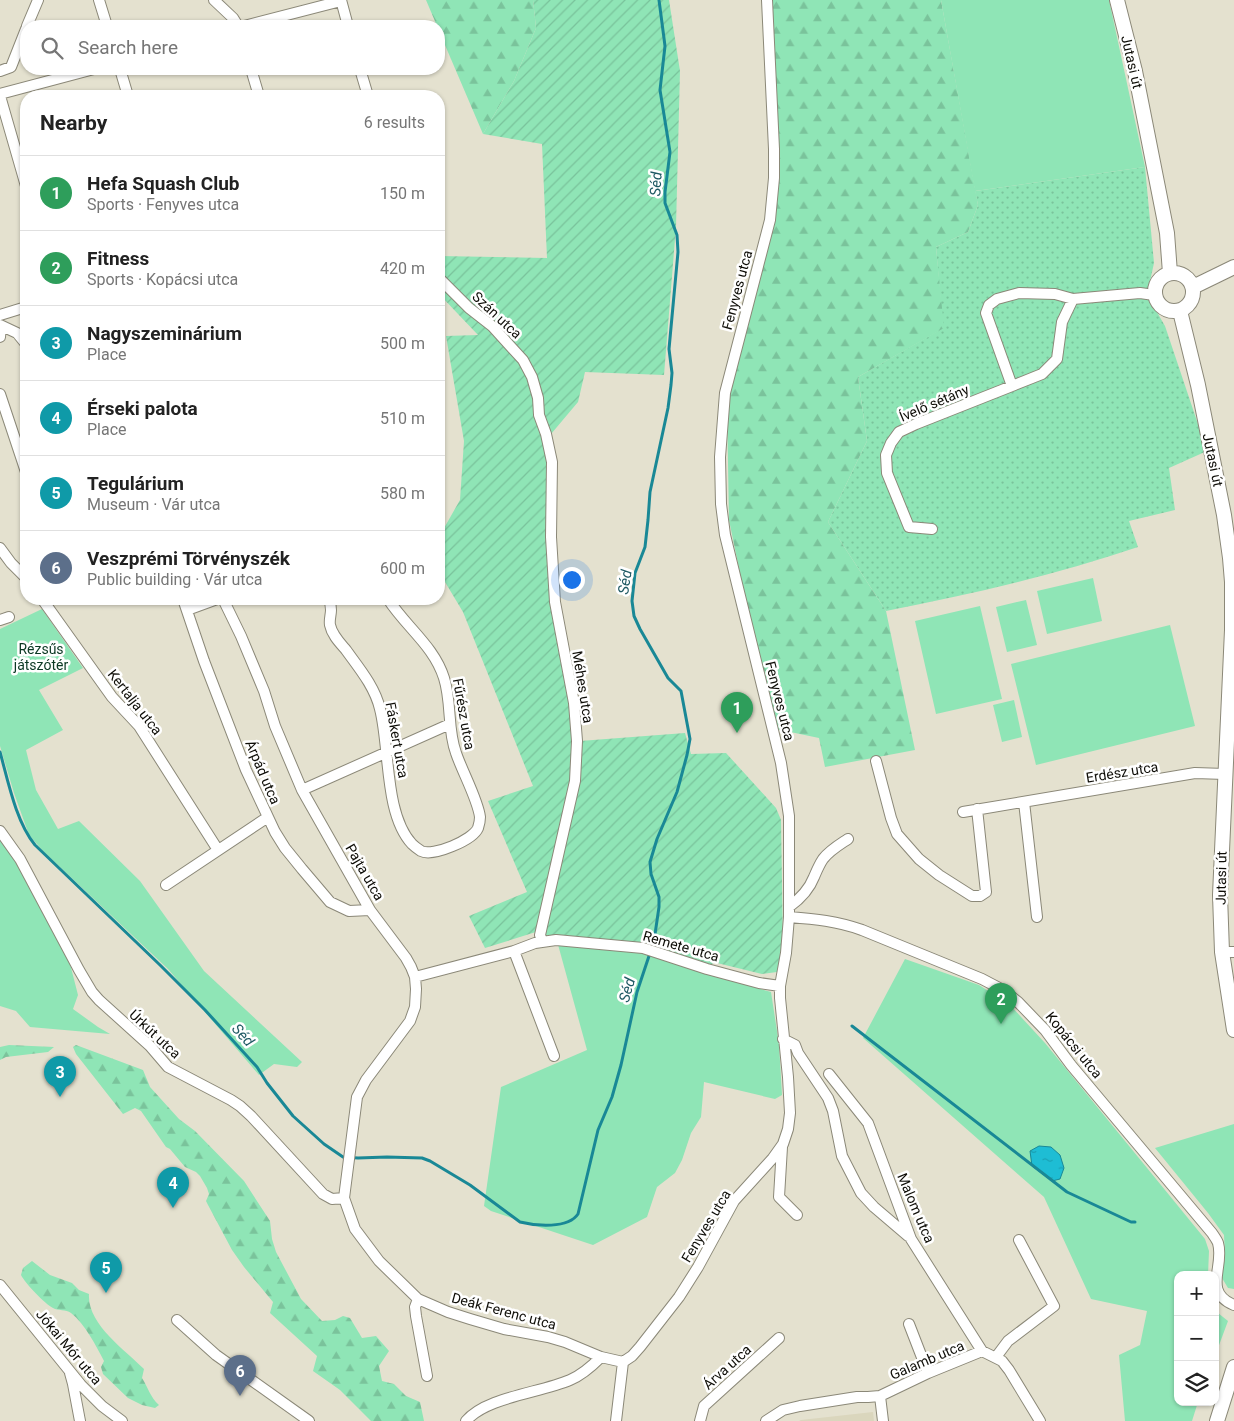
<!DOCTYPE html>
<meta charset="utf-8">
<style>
body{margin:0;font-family:Roboto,sans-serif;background:#f6f6f6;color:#222}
.controls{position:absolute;right:15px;bottom:15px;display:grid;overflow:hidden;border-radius:10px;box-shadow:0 1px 4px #0004}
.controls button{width:45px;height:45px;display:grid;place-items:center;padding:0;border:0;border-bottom:1px solid #e0e0e0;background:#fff;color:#222;font:25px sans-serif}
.you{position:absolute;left:571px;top:579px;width:18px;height:18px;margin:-12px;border:4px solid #fff;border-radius:50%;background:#1a73e8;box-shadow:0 0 0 8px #1a73e833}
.badge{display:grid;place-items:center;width:32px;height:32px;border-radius:50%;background:#2563eb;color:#fff;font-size:16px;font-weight:700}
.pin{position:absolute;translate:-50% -41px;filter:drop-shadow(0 1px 2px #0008)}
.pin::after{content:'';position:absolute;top:26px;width:18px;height:15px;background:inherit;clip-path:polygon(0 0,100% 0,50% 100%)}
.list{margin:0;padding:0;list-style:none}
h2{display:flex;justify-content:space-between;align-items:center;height:65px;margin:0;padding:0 20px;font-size:21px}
h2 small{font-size:16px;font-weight:400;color:#767676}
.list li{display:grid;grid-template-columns:32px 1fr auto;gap:15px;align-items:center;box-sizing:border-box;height:75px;padding:0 20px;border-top:1px solid #e0e0e0}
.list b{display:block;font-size:19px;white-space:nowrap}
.list p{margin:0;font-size:16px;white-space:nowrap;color:#767676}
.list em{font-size:16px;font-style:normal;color:#767676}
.icon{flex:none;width:28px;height:28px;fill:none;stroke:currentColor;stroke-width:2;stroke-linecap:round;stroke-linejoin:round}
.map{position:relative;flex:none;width:1234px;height:1421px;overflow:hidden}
.search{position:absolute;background:#fff;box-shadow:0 1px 4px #0004;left:20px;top:20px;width:425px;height:55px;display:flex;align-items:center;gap:12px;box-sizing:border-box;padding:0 18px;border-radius:20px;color:#767676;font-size:19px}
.panel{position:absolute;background:#fff;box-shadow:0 1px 4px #0004;left:20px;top:90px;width:425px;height:515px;border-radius:20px}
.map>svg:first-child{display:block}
.built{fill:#dad6bd}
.grass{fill:url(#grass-dots)}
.forest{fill:url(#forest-firs)}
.park{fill:#8fe5b6}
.garden{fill:url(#garden-furrows)}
.water{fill:url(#water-ripples);stroke:#198896}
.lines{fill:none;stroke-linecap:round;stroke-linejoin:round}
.stream{stroke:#198896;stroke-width:3}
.street-casing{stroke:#8b8878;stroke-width:12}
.secondary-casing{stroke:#8b8878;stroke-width:16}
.street{stroke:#fff;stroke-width:10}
.secondary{stroke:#fff;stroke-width:14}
.labels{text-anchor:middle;stroke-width:5;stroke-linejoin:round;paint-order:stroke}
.street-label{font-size:14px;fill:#0e0d07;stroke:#fff}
.park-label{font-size:14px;fill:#0b3823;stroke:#fff}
.water-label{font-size:15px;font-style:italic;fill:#205a64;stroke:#fff}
</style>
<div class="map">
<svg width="1234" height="1421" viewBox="0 0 1234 1421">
<defs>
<pattern id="grass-dots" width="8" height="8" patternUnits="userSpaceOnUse" patternTransform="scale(1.25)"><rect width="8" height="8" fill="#8fe5b6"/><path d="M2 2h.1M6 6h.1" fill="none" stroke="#7ac39b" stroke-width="1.8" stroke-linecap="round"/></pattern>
<pattern id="forest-firs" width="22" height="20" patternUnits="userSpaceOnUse" patternTransform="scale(1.25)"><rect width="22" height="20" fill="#8fe5b6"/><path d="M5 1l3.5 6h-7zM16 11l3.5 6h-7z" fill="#7ac39b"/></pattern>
<pattern id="garden-furrows" width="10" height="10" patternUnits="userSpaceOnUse" patternTransform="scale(1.25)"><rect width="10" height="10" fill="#8fe5b6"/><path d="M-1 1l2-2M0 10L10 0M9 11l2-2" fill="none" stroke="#7ac39b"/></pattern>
<pattern id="water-ripples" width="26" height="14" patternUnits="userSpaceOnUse" patternTransform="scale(1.25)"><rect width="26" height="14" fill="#1ebdd4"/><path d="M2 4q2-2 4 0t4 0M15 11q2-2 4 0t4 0" fill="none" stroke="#1aa1b4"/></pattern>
</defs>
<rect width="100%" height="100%" fill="#e4e1cf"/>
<path class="built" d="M 873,1412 L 874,1421 L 799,1421 L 801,1420 Z"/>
<path class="grass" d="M 1145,167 L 1154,263 L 1147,295 L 1165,326 L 1207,451 L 1169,468 L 1175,510 L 1129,521 L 1138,547 C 1056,575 971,594 886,611 L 828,522 L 867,441 L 858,377 L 943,328 L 936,247 L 968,232 L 978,205 L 975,191 Z"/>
<path class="forest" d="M 426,0 L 533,0 L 536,28 L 514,81 L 483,134 L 439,31 L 439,26 L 437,26 Z
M 772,0 L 941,0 L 978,205 L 968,232 L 936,247 L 944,328 L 858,377 L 867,441 L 828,522 L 886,611 L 915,750 L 825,767 L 819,738 L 776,729 L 760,685 L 744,593 L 729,520 L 727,407 L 765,244 L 776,146 Z
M 9,1045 L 54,1047 L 48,1052 L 6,1057 L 0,1060 L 0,1047 Z
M 76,1045 L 143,1070 L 150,1087 L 179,1119 L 195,1131 L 244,1181 L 270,1221 L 272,1239 L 276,1252 L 301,1299 L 322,1321 L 335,1320 L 343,1316 L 350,1318 L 362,1338 L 376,1336 L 389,1351 L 379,1366 L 382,1381 L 394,1384 L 406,1396 L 420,1402 L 424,1421 L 371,1421 L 340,1390 L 313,1371 L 317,1356 L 270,1313 L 273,1302 L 244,1267 L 232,1250 L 208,1205 L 206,1201 L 209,1194 L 207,1188 L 200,1176 L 196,1172 L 185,1167 L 170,1149 L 166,1147 L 141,1111 L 135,1108 L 123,1114 L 76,1054 L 73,1047 Z
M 32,1261 L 50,1275 L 72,1283 L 79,1290 L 89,1294 C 87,1324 125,1350 144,1369 L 142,1378 C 148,1387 150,1397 159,1405 L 155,1408 L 142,1405 L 128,1398 L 103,1374 L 101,1367 L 104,1361 C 96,1346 85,1324 71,1313 C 66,1309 58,1311 53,1308 C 45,1304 25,1283 21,1275 L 23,1268 Z"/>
<path class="park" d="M 941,0 L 1109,0 L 1145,167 L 975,191 Z
M 1093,578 L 1102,621 L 1047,634 L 1037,591 Z
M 1026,600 L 1037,645 L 1007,652 L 996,607 Z
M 980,606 L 1002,699 L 936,714 L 915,621 Z
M 42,609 L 83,668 L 39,690 L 63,730 L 26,750 L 36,790 L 58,829 L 79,821 L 140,881 L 204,971 L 302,1062 L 297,1067 L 274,1064 L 259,1075 L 168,969 L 43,851 L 29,835 L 14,793 L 0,746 L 0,629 Z
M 1170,625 L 1195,726 L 1036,765 L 1011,664 Z
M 1014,700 L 1022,737 L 1002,742 L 993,705 Z
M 0,839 L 18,863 L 67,952 L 78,995 L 73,1009 L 98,1027 L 110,1034 L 30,1027 L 16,1011 L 0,1006 Z
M 557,941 L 645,950 L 709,974 L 771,992 L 779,1044 L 782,1095 L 775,1099 L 704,1082 L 701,1117 L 691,1133 L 682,1160 L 675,1173 L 657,1187 L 647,1217 L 593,1245 L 491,1211 L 484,1206 L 501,1087 L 587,1050 Z
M 905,959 L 979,985 L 1010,1005 L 1045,1043 L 1205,1239 L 1209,1251 L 1208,1275 L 1178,1275 L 1178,1402 L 1198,1402 L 1192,1421 L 1125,1421 L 1119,1355 L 1140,1345 L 1147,1311 L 1091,1299 L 1044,1197 L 863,1038 Z
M 1234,1124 L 1234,1289 L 1228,1288 L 1222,1278 L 1225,1255 L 1224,1235 L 1208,1213 L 1155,1148 Z
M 1215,1309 L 1218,1313 L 1228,1321 L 1215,1356 Z"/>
<path class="garden" d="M 533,0 L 669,0 L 680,71 L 676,227 L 664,375 L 585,372 L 578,402 L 546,440 L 549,455 L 548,539 L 580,741 L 685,733 L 691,754 L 726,753 L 776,808 L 781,820 L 783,945 L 777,972 L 762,974 L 713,962 L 709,974 L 645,950 L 557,941 L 539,931 L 485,948 L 469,916 L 527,892 L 488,801 L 533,786 L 463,612 L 439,572 L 439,537 L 460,500 L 464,441 L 446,336 L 478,335 L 439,294 L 439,256 L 547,258 L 542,144 L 483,134 L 514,81 L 536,28 Z"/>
<path class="water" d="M 1039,1146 L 1051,1147 L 1060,1155 L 1064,1168 L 1060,1179 L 1052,1181 L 1032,1166 L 1030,1151 Z"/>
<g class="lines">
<path class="stream" d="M 0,752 C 8,781 16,822 35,845 L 160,965 L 205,1010 L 257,1067 L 267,1083 L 293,1116 L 324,1144 L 343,1157 L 358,1158 L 387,1157 L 422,1158 L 430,1161 L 470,1185 L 520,1222 C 536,1226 568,1229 578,1214 L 598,1130 L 612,1097 L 621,1065 L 637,992 L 654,941 L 659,907 L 659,897 L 651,874 L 650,862 L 657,839 L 677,792 L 687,755 L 690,739 L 681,691 L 668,678 L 640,629 L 634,616 L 632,601 L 635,573 L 645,547 L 648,520 L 650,492 L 668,408 L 671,385 L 672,373 L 669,349 L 678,252 L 677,235 L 665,203 L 665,192 L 670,152 L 660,90 L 665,46 L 659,0
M 852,1026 L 1067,1192 L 1131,1222 L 1135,1222"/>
<g class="street-casing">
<path id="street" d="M 99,0 L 107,26
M 214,0 L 233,18 L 238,26
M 341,0 L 348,26
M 27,26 L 38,0
M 244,26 L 341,1
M 120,69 L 128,96
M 251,69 L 259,96
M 360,69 L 368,96
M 0,71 L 11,67 L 26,29
M 0,94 L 94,69
M 0,96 L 26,186
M 439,278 L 469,308 L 492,326 L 523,360 L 532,377 L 538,398 L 539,415 L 546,434 L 552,462 L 551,537 L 555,602 L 574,703 L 577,741 L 575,781 L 540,935 L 542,941
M 0,315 L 26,307
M 0,325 L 17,333 L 26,344
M 0,337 L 1,326
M 1012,386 L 1042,374 L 1057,359 L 1062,322 L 1073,299
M 0,394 L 26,472
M 932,529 L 909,527 L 887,473 L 886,455 L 891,443 L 899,432 L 916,424 L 1012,386 L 986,313 L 989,305 L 997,299 L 1019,293 L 1055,294 L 1073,299 L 1140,293 L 1154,295
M 0,548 L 11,563 L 26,578
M 42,599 L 112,697 L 139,726 L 218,850
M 183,599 L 204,661 L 246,770 L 275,832 L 285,848 L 302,869 L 330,902 L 349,911 L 370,910
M 223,599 L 241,636 L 264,691 L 275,726 L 302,790 L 370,910 L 406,958 L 411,967 L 415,977 L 416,989 L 415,1007 L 410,1021 L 366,1080 L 357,1097 L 344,1198 L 355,1229 L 379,1261 L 418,1299 L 448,1312 L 470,1319 L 504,1329 L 548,1337 L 565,1342 L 601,1357 L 623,1362
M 329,599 C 330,602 331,606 331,610 C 331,615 329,620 330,625 C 332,635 340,643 346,650 C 359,668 375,687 380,709 C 390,747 384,814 412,844 C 414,846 418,849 421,851 C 433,857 473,840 478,828 C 479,825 480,820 480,817 C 478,800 462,771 456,753 C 447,729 452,703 444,678 C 434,646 406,627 388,599
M 187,610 L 217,599
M 0,620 L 9,617
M 876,761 L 891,818 L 897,834 L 919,859 L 939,875 L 972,896 L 980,896 L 986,892 L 977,809
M 302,790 L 450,724
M 1024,802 L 1037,917
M 963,812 L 1195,773 L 1225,774
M 0,831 L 20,859 L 79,970 L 92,992 L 99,1000 L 150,1046 L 168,1067 L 231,1100 L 240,1106 L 251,1116 L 323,1194 L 332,1199 L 344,1198
M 166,885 L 268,817
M 789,907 C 800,899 809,890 814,877 C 817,870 819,865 823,859 C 830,850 839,845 848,839
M 789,917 C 815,919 837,921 862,930 L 982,979 L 1003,990 L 1018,1002 L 1045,1030 L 1071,1065 L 1212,1233 C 1214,1236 1217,1240 1218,1243 C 1225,1266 1202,1292 1234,1305
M 514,951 L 554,1056
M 1222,952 L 1234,952
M 415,977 L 514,951 L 535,943 L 556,940 L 643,948 L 707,969 L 759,983 L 780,986
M 783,1039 L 795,1045 L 798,1053 L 828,1098 L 833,1111 L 842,1156 L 861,1193 L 874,1207 L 908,1236
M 829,1074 L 868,1123 L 911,1239 L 982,1351
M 782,1147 L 779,1197 L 797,1215
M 0,1285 L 81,1385 L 102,1406 L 122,1421
M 418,1299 L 415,1307 L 416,1316 L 427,1376
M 177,1320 L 216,1355 L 309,1421
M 909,1324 L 928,1373
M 996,1357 L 1008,1341 L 1054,1306 L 1019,1240
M 623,1362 L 632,1356 L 640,1347 L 679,1297 L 698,1267 L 734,1201 L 773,1158 L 783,1144 L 788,1129 L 790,1113 L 788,1077 L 780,998 L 780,986 L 786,953 L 789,917 L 789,816 L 781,763 L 725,535 L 721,504 L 720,457 L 725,393 L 770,220 L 774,178 L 774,149 L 767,0
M 70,1373 L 73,1384 L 80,1421
M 880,1396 L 883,1421
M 466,1421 C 486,1397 540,1393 570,1380 C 582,1375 592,1366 601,1357
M 616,1421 L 623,1362
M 700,1421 L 704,1406 L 779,1338
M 766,1421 L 783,1410 L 800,1406 L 857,1397 L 868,1397 L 880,1396 L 928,1373 L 982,1351 L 1002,1361 L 1009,1370 L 1040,1421"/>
</g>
<g class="secondary-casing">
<path id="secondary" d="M 1117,0 L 1135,71 L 1167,233 L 1170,273
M1155 292a19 19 0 1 1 38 0a19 19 0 1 1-38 0Z
M 1193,287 L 1234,267
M 1180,311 L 1198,385 L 1224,515 L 1230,558 L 1232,582 L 1232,630 L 1220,895 L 1222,952 L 1234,1030
M 1217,1421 L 1234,1367"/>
</g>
<use href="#street" class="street"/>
<use href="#secondary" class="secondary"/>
</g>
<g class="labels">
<g class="street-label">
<text transform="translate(1132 62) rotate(77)" y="5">Jutasi út</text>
<text transform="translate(737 290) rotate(-75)" y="5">Fenyves utca</text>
<text transform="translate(497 315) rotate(43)" y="5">Szán utca</text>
<text transform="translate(934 403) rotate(-23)" y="5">Ívelő sétány</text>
<text transform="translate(1213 460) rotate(78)" y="5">Jutasi út</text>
<text transform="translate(583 687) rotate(81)" y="5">Méhes utca</text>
<text transform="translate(780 701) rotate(76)" y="5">Fenyves utca</text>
<text transform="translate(135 702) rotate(52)" y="5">Kertalja utca</text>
<text transform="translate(464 714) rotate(80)" y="5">Fűrész utca</text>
<text transform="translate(397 740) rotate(80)" y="5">Fáskert utca</text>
<text transform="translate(263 772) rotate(67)" y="5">Árpád utca</text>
<text transform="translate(1122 772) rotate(-9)" y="5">Erdész utca</text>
<text transform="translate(365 872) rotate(60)" y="5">Pajta utca</text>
<text transform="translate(1221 878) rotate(-89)" y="5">Jutasi út</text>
<text transform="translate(681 946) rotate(16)" y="5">Remete utca</text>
<text transform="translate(155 1034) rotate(43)" y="5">Úrkút utca</text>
<text transform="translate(1074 1045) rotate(51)" y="5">Kopácsi utca</text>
<text transform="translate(916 1208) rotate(67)" y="5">Malom utca</text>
<text transform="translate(706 1226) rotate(-59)" y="5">Fenyves utca</text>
<text transform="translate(504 1311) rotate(15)" y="5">Deák Ferenc utca</text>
<text transform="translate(69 1347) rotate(50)" y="5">Jókai Mór utca</text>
<text transform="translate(927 1360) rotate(-23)" y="5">Galamb utca</text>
<text transform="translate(727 1367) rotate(-42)" y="5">Árva utca</text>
</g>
<g class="park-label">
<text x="41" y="654">Rézsűs<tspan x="41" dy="16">játszótér</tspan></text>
</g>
<g class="water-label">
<text transform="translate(656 184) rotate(-87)" y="5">Séd</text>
<text transform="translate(625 582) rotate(-81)" y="5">Séd</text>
<text transform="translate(627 990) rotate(-74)" y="5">Séd</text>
<text transform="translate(243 1035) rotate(48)" y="5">Séd</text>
</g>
</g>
</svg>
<div class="controls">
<button>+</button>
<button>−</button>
<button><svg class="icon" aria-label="layers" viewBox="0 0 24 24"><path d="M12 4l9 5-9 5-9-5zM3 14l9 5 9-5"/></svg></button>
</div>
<div class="you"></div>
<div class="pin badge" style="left:737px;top:733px;background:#2e9e5b">1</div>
<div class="pin badge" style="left:1001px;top:1024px;background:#2e9e5b">2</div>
<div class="pin badge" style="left:60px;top:1097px;background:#0f9aa8">3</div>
<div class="pin badge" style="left:173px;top:1208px;background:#0f9aa8">4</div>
<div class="pin badge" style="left:106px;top:1293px;background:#0f9aa8">5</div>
<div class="pin badge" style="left:240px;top:1396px;background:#5c6f8a">6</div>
<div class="search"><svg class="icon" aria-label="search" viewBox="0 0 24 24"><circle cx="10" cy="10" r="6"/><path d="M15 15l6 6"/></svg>Search here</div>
<section class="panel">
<h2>Nearby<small>6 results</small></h2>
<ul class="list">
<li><span class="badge" style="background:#2e9e5b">1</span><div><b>Hefa Squash Club</b><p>Sports · Fenyves utca</p></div><em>150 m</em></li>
<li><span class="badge" style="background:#2e9e5b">2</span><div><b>Fitness</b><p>Sports · Kopácsi utca</p></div><em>420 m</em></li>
<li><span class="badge" style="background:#0f9aa8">3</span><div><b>Nagyszeminárium</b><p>Place</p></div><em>500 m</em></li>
<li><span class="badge" style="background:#0f9aa8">4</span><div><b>Érseki palota</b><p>Place</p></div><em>510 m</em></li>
<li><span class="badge" style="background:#0f9aa8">5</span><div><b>Tegulárium</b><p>Museum · Vár utca</p></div><em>580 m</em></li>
<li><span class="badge" style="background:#5c6f8a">6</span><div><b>Veszprémi Törvényszék</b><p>Public building · Vár utca</p></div><em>600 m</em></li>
</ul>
</section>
</div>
